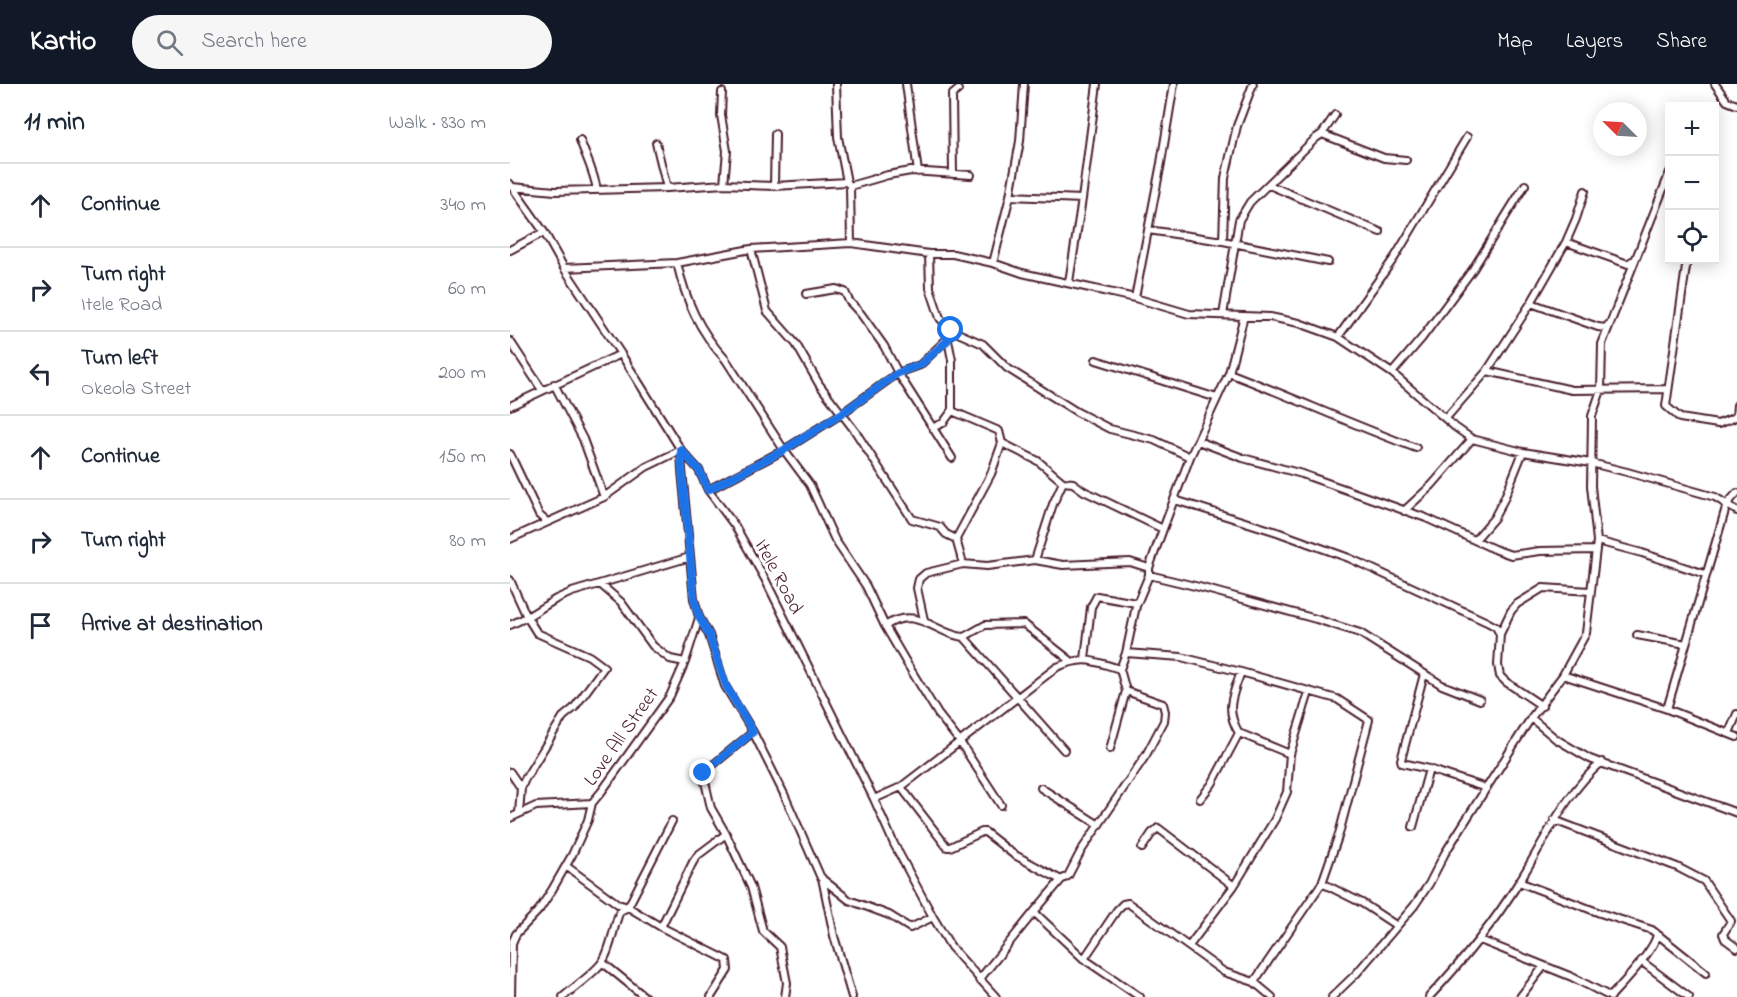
<!DOCTYPE html>
<meta charset="utf-8">
<style>
body{margin:0;font-family:"Indie Flower",sans-serif;background:#f6f6f7;color:#1f2937}
.controls{position:absolute;right:18px;top:18px;display:grid;overflow:hidden;border-radius:0px;box-shadow:0 3px 15px #0003}
.controls button{width:54px;height:54px;display:grid;place-items:center;padding:0;border:0;border-bottom:2px solid #e0e1e3;background:#fff;color:#1f2937;font:30px sans-serif}
.compass{position:absolute;left:1083px;top:18px;width:54px;height:54px;border-radius:50%;background:#fff;box-shadow:0 3px 15px #0003;rotate:294deg}
.stop{position:absolute;width:18px;height:18px;margin:-14px;border:4px solid #1a73e8;border-radius:50%;background:#fff}
.stop.end{background:#1a73e8;border-color:#fff;box-shadow:0 2px 6px #0008}
.list{margin:0;padding:0;list-style:none}
h2{display:flex;justify-content:space-between;align-items:center;height:78px;margin:0;padding:0 24px;font-size:26px}
h2 small{font-size:20px;font-weight:400;color:#747a83}
.list li{display:grid;grid-template-columns:39px 1fr auto;gap:18px;align-items:center;box-sizing:border-box;height:84px;padding:0 24px;border-top:2px solid #e0e1e3}
.list b{display:block;font-size:22px;white-space:nowrap}
.list p{margin:0;font-size:20px;white-space:nowrap;color:#747a83}
.list em{font-size:20px;font-style:normal;color:#747a83}
.icon{flex:none;width:33px;height:33px;fill:none;stroke:currentColor;stroke-width:2;stroke-linecap:round;stroke-linejoin:round}
.map{position:relative;flex:none;width:1227px;height:913px;overflow:hidden}
header{display:flex;align-items:center;gap:36px;box-sizing:border-box;height:84px;padding:0 30px;background:#111827;color:#fff}
header strong{font-size:28px}
nav{display:flex;gap:33px;margin-inline-start:auto;font-size:21px}
.search{width:420px;height:54px;background:#f6f6f7;display:flex;align-items:center;gap:15px;box-sizing:border-box;padding:0 21px;border-radius:33px;color:#747a83;font-size:22px}
main{display:flex}
aside{flex:1;background:#fff}
.map>svg:first-child{display:block}
.lines{fill:none;stroke-linecap:round;stroke-linejoin:round}
.minor-casing{stroke:#4a1f2b;stroke-width:10}
.minor{stroke:#fff;stroke-width:6}
.route{stroke:#1a73e8;stroke-width:8}
.labels{text-anchor:middle;stroke-width:6;stroke-linejoin:round;paint-order:stroke}
.street-label{font-size:20px;fill:#4a1f2b;stroke:#fff}
</style>
<header>
<strong>Kartio</strong>
<div class="search"><svg class="icon" aria-label="search" viewBox="0 0 24 24"><circle cx="10" cy="10" r="6"/><path d="M15 15l6 6"/></svg>Search here</div>
<nav><a>Map</a><a>Layers</a><a>Share</a></nav>
</header>
<main>
<aside>
<h2>11 min<small>Walk · 830 m</small></h2>
<ul class="list">
<li><svg class="icon" aria-label="ahead" viewBox="0 0 24 24"><path d="M12 20V5M6 11l6-6 6 6"/></svg><div><b>Continue</b></div><em>340 m</em></li>
<li><svg class="icon" aria-label="right" viewBox="0 0 24 24"><path d="M7 20v-9h11M14 6l5 5-5 5"/></svg><div><b>Turn right</b><p>Itele Road</p></div><em>60 m</em></li>
<li><svg class="icon" aria-label="left" viewBox="0 0 24 24"><path d="M17 20v-9H6M10 6l-5 5 5 5"/></svg><div><b>Turn left</b><p>Okeola Street</p></div><em>200 m</em></li>
<li><svg class="icon" aria-label="ahead" viewBox="0 0 24 24"><path d="M12 20V5M6 11l6-6 6 6"/></svg><div><b>Continue</b></div><em>150 m</em></li>
<li><svg class="icon" aria-label="right" viewBox="0 0 24 24"><path d="M7 20v-9h11M14 6l5 5-5 5"/></svg><div><b>Turn right</b></div><em>80 m</em></li>
<li><svg class="icon" aria-label="arrive" viewBox="0 0 24 24"><path d="M6 21V4h12l-3 4 3 4H6"/></svg><div><b>Arrive at destination</b></div></li>
</ul>
</aside>
<div class="map">
<svg width="1227" height="913" viewBox="0 0 1227 913">
<rect width="100%" height="100%" fill="#fff"/>
<filter id="ink" filterUnits="userSpaceOnUse"><feTurbulence type="fractalNoise" baseFrequency=".0167" numOctaves="2"/><feDisplacementMap in="SourceGraphic" scale="12" xChannelSelector="R" yChannelSelector="G"/><feConvolveMatrix kernelMatrix="1 2 1 2 8 2 1 2 1" color-interpolation-filters="sRGB"/></filter>
<g filter="url(#ink)">
<g class="lines">
<g class="minor-casing">
<path id="minor" d="M 326,0 L 328,53 L 337,98 L 340,102 L 341,159
M 396,0 L 408,88
M 743,0 L 727,42 L 715,94 L 713,157 L 818,178
M 1205,0 L 1217,17 L 1227,21
M 212,8 L 211,31 L 217,67 L 214,100
M 812,50 L 825,31
M 70,56 C 76,73 84,88 87,106
M 146,59 L 157,104
M 443,90 L 442,11 L 448,6
M 0,100 L 34,148 L 54,184 L 111,270 L 171,366 L 189,386 L 198,406 L 225,442 L 255,495 L 364,715 L 384,760 L 423,833 L 441,863 L 486,913
M 759,101 L 870,148
M 264,102 L 265,50
M 340,102 L 378,91 L 401,87 L 461,91
M 2,103 L 45,107 L 157,104 L 214,100 L 264,102 L 337,98
M 500,112 L 572,115
M 638,146 L 713,157
M 1056,158 L 1118,180 L 1122,177
M 241,165 L 257,227 L 286,260 L 309,300 L 345,347 L 402,435 L 430,443 L 436,450 L 446,455
M 0,166 L 34,148
M 419,170 L 420,204 L 430,234 L 441,246 L 473,260 L 497,284 L 567,328 L 600,345 L 644,356 L 680,373
M 1177,176 L 1156,322 L 1170,334 L 1208,340 L 1226,333 L 1227,321
M 167,179 C 176,217 189,247 216,276 L 274,366 L 300,401 L 325,456 L 356,502 L 375,542 L 396,578 L 428,630 L 450,658 L 491,721
M 483,179 L 500,112 L 510,57 L 514,0
M 54,184 L 167,179 L 241,165 L 341,159 L 419,170 L 443,170 L 483,179 L 512,189 L 625,214 L 679,230 L 760,233 L 789,239 L 828,253 L 882,289 L 945,343 L 962,355 L 1013,368 L 1081,379 L 1117,388 L 1205,413 L 1227,427
M 559,198 L 572,115 L 587,0
M 296,210 L 326,205 L 335,208 L 339,217 L 351,230 L 374,262 L 388,289 L 442,374
M 625,214 L 651,79 L 664,0
M 1021,219 L 1088,243 L 1096,244 L 1098,241
M 713,231 L 729,136 L 740,118 L 806,54 L 812,50 L 874,74 L 896,76
M 828,253 L 885,173 L 957,53 L 945,73
M 438,256 L 442,276 L 442,327 L 489,347 L 492,359 L 528,377 L 553,398 L 563,399 L 574,407 L 653,445
M 0,257 L 32,306
M 586,276 L 707,314
M 977,287 L 1062,306 L 1158,305
M 719,289 C 782,313 843,341 906,364
M 882,289 L 912,254 L 963,185 L 1015,101
M 44,300 L 73,355 L 94,413
M 0,322 L 111,270
M 936,334 L 977,287 L 1021,219 L 1056,158 L 1066,135 L 1075,107
M 424,343 L 433,339 L 442,327
M 688,357 L 733,374 L 792,390 L 916,434 L 984,465 L 1001,471 L 1030,467 L 1086,466
M 0,370 L 29,431 L 37,438
M 198,406 L 274,366 L 331,330 L 388,289 L 410,281 L 439,253
M 665,416 L 767,448 L 839,474 L 977,538 L 986,543 L 990,550
M 894,427 L 922,401 L 962,355
M 0,455 L 94,413 L 136,383 L 171,366 L 172,386 L 184,515 L 189,533 L 199,551 L 215,602 L 243,648 L 193,689 L 201,724 L 216,750 L 241,803 L 253,847 L 270,863 L 277,899 L 275,913
M 965,456 L 984,434 L 994,415 L 1013,368
M 1087,457 L 1132,469 L 1195,490
M 525,476 L 543,420 L 553,398
M 453,480 L 446,455 L 481,390 L 492,359
M 639,491 L 689,503 L 806,535 L 850,549 L 932,601 L 970,616
M 0,496 L 17,533 L 46,515 L 62,508 L 180,473
M 90,500 L 111,518 L 143,562 L 160,575 L 175,578
M 414,536 L 407,504 L 409,495 L 416,489 L 453,480 L 477,482 L 525,476 L 553,481 L 620,478 L 639,484
M 0,541 L 17,533 L 27,549 L 79,572 L 94,583 L 64,624 L 53,633 L 15,695 L 11,704 L 9,729
M 375,542 C 407,520 426,551 454,553 L 554,666
M 1127,551 L 1176,560
M 454,553 L 475,541 L 514,540 L 561,577
M 616,569 L 671,573 L 731,588 L 827,615 L 859,636 L 829,750 L 812,799 L 744,898
M 575,575 L 581,523 L 587,512 L 626,519 L 626,522
M 914,590 L 891,676 L 892,679 L 919,685 L 976,704
M 1053,591 L 1157,625 L 1227,653
M 1032,622 L 996,598 L 990,592 L 988,581 L 990,550 L 1001,527 L 1007,520 L 1033,504 L 1080,507
M 1157,625 L 1217,420 L 1227,409
M 1021,634 L 1046,655 L 1080,675 L 1227,729
M 243,648 L 274,710 L 311,794 L 339,816 L 379,831 L 400,844 L 423,833
M 729,649 C 715,626 722,612 731,588
M 1219,649 L 1227,630
M 600,665 L 616,607 L 610,585 L 616,569 L 626,522 L 639,491 L 639,484 L 653,445 L 680,373 L 719,289 L 734,232
M 0,688 L 11,704
M 391,703 L 437,763 L 440,763 L 472,748 L 475,748 L 503,770 L 551,796
M 531,704 L 589,741
M 364,715 L 391,703 L 547,583 C 576,571 582,577 610,585
M 690,715 L 702,700 L 729,649 L 780,670
M 0,734 L 26,722 L 82,719
M 1044,736 L 1167,783 L 1194,797 L 1221,837 L 1213,850 L 1215,855 L 1227,864
M 903,743 L 919,685
M 632,764 L 642,749 L 648,744 L 724,802
M 56,782 L 108,820 L 118,823 L 151,843 L 183,778 L 188,771 L 216,750
M 312,794 L 324,852 L 342,913
M 1009,798 L 1090,829 L 1142,846 L 1147,850 C 1145,866 1112,900 1100,913
M 812,799 L 852,819 L 887,842
M 524,828 L 574,875 L 630,913
M 151,843 L 217,876 L 218,886 L 201,913
M 1147,850 L 1196,889
M 970,856 L 1062,893 L 1101,913
M 679,862 L 724,802 L 765,735 L 777,708 L 780,670 L 799,608
M 574,875 L 607,826 L 613,820 L 618,819 L 714,888 L 744,898 L 762,913
M 1131,877 L 1179,913
M 92,878 L 135,913
M 469,896 L 524,828 L 551,796 L 558,792 L 571,767 L 636,671 L 654,637 L 655,628 L 653,620 L 616,607
M 1,913 L 2,859 L 6,850 L 29,826 L 42,806 L 62,771 L 78,736 L 82,719 L 92,707 L 160,612 L 175,578 L 189,534
M 53,913 C 64,903 85,889 93,877 C 102,862 103,843 110,827 L 118,823 L 162,737
M 822,913 L 846,890 L 904,822 L 919,800 L 935,769 L 1021,634 L 1053,591 L 1076,549 L 1087,457 L 1081,402 L 1082,332 L 1091,306 L 1092,260 L 1160,88
M 919,913 C 953,877 983,840 1009,798 C 1035,757 1054,710 1092,678
M 1010,913 L 1034,882"/>
</g>
<use href="#minor" class="minor"/>
</g>
</g>
<g class="lines" filter="url(#ink)">
<path class="route" d="M 193,689 L 243,648 L 216,602 L 199,551 L 189,533 L 184,515 L 172,386 L 171,366 L 189,386 L 198,406 L 274,366 L 331,330 L 388,289 L 410,281 L 438,256 L 441,246"/>
</g>
<g class="labels">
<g class="street-label">
<text transform="translate(270 492) rotate(62)" y="7">Itele Road</text>
<text transform="translate(110 652) rotate(-55)" y="7">Love All Street</text>
</g>
</g>
</svg>
<div class="controls">
<button>+</button>
<button>−</button>
<button><svg class="icon" aria-label="locate" viewBox="0 0 24 24"><circle cx="12" cy="12" r="6"/><path d="M12 2v4M12 18v4M2 12h4M18 12h4"/></svg></button>
</div>
<svg class="compass" viewBox="-18 -18 36 36"><path d="M0-13l5 13h-10z" fill="#e53935"/><path d="M0 13l5-13h-10z" fill="#747a83"/></svg>
<div class="stop" style="left:441px;top:246px"></div>
<div class="stop end" style="left:193px;top:689px"></div>
</div>
</main>
